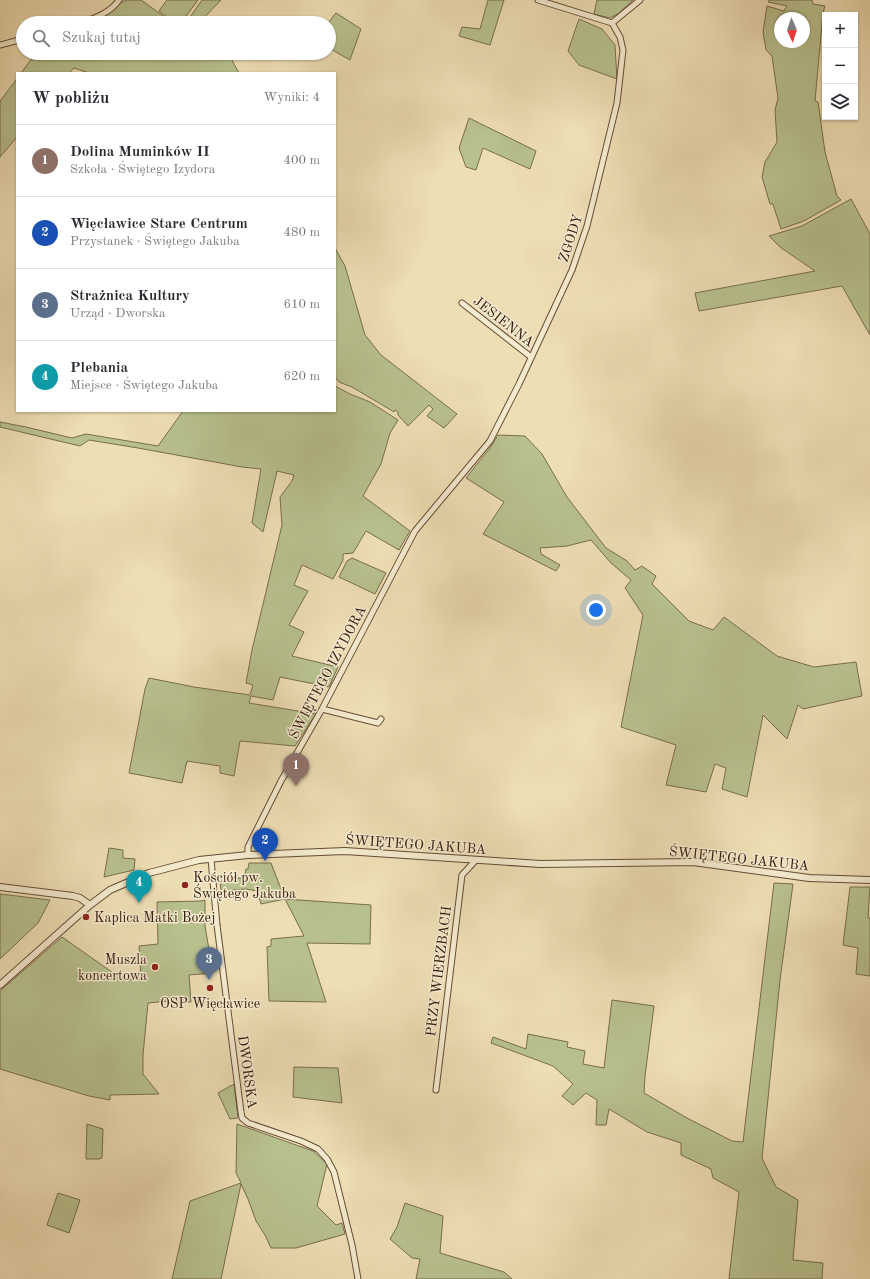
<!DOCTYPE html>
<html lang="pl">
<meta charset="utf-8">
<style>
body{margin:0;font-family:"Old Standard TT",serif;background:#f2f2f3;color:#2b2b33}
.controls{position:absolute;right:12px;top:12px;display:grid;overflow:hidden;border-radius:0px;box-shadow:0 1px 3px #0004}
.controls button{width:36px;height:36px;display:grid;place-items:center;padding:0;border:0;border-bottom:1px solid #e1e1e2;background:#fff;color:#2b2b33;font:20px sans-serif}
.compass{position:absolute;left:774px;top:12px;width:36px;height:36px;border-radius:50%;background:#fff;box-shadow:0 1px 3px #0004;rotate:177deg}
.you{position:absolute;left:596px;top:610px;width:14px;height:14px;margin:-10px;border:3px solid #fff;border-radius:50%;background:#1a73e8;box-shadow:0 0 0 6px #1a73e833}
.badge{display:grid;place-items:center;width:26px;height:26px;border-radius:50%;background:#1a73e8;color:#fff;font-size:13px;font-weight:700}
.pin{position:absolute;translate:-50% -33px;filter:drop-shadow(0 1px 2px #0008)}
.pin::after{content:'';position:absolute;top:21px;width:14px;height:12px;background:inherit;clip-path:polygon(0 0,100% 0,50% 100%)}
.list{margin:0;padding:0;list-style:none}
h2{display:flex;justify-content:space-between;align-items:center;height:52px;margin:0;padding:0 16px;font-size:17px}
h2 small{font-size:13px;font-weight:400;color:#7c7c81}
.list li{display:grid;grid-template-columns:26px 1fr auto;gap:12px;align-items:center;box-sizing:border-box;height:72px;padding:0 16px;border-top:1px solid #e1e1e2}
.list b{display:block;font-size:15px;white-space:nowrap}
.list p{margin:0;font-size:13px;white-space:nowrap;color:#7c7c81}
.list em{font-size:13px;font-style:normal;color:#7c7c81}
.icon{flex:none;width:22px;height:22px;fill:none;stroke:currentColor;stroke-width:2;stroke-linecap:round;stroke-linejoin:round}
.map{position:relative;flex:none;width:870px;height:1279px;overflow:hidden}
.search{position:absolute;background:#fff;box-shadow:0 1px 3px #0004;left:16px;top:16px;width:320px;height:44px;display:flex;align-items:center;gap:10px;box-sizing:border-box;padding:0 14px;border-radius:22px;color:#7c7c81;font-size:15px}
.panel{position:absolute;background:#fff;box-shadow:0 1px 3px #0004;left:16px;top:72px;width:320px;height:340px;border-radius:0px}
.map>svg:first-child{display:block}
.green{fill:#b8c18e;stroke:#786e4d;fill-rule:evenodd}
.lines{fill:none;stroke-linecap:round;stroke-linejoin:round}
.minor-casing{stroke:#654c36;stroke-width:7}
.tertiary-casing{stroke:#654c36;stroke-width:8}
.minor{stroke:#f4eace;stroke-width:5}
.tertiary{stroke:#f4eace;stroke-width:6}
.poi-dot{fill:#8f2418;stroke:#f4eace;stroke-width:1.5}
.labels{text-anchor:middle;stroke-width:3;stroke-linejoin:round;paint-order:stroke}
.street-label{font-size:14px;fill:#371b0c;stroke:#f4eace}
.poi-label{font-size:14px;fill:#371b0c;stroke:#f4eace;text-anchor:start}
</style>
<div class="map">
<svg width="870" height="1279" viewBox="0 0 870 1279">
<rect width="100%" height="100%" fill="#eedeb4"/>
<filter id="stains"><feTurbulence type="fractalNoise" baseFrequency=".005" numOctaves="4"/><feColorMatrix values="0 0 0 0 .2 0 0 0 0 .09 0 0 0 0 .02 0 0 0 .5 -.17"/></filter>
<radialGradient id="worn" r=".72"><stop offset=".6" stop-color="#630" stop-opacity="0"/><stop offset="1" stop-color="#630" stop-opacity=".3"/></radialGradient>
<path class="green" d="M 126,0 L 141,0 L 173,23 L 90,23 C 106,18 113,6 126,0 Z
M 167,0 L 198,0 L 181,23 L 175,23 L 159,11 Z
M 202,0 L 221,0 L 199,23 L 186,23 Z
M 488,0 L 504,0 L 490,45 L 459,36 L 462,27 L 480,29 Z
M 597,0 L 633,0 L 619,13 L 610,18 L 594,14 Z
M 769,0 L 812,0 L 813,4 L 825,6 L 823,13 L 815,101 L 818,102 L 825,152 L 837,196 L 841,200 L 804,221 L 781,229 L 773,204 L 770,204 L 762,177 L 765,162 L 777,142 L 775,110 L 778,98 L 772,56 L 766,50 L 763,32 L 767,6 L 784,11 L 787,6 L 768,2 ZM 780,18 L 804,18 L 804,42 L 780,42 Z
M 336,13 L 361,29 L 350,60 L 329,48 L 329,23 L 328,23 Z
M 579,19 L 602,29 L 615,45 L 617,79 L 579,65 L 568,51 Z
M 36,53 L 186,53 L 187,56 L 193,53 L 228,53 L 239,73 L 89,73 L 74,68 L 69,73 L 21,73 Z
M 17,79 L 17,137 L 0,157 L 0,101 Z
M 469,118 L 536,151 L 530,169 L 483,148 L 476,170 L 466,167 L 459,148 Z
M 851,199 L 870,234 L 870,335 L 842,286 L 699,311 L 695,293 L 815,271 L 780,247 L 769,236 L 802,226 Z
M 335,248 L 345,266 L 365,335 L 381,355 L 457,414 L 444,428 L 427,416 L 433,409 L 429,405 L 408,426 L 398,415 L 398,412 L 395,410 L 394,412 L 352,387 L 339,382 L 335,377 Z
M 335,386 L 350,394 L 370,402 L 398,420 L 390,433 L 381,464 L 363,496 L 410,531 L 399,550 L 366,531 L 353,553 L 343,554 L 343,560 L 333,579 L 302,565 L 294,585 L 308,591 L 289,625 L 304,632 L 292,656 L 338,667 L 329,687 L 280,677 L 273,700 L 251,696 L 249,703 L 316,714 L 295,746 L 240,741 L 234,776 L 220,773 L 220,766 L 187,761 L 182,783 L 129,773 L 145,689 L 149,678 L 194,687 L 250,695 L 253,685 L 246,683 L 252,650 L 282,525 L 280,497 L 292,481 L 294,475 L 277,471 L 263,532 L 252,523 L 261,469 L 242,467 L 138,448 L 89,440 L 80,446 L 0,427 L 0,422 L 26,427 L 72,438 L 86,434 L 158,446 L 183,411 L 335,411 Z
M 498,435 L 525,436 L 542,454 L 567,497 L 606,548 L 627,561 L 635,570 L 642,566 L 656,576 L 652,584 L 689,621 L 713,630 L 724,617 L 777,656 L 814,667 L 856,662 L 862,696 L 803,709 L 798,705 L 787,739 L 763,715 L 747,797 L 722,789 L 726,768 L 715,764 L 706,792 L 666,785 L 676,745 L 621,727 L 643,615 L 625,588 L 631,580 L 611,563 L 591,540 L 567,546 L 540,548 L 541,554 L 560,565 L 556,571 L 483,534 L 504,502 L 466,478 L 490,448 Z
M 352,558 L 386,573 L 375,594 L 339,577 L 347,561 Z
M 109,848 L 123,850 L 123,858 L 135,859 L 134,870 L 104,877 Z
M 249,863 L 271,863 L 285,899 L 371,905 L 370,944 L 307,943 L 326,1002 L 269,1001 L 267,947 L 271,946 L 271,939 L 304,936 L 285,899 L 261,904 L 257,891 L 246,889 L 221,891 L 220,878 L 244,878 L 246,869 L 248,869 Z
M 774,883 L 793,884 L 780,980 L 762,1158 L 776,1187 L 798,1200 L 793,1260 L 823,1263 L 822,1279 L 729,1279 L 739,1192 L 713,1178 L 711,1169 L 681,1155 L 681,1143 L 647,1132 L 609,1109 L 606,1125 L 596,1125 L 597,1100 L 586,1093 L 573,1105 L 562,1096 L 573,1084 L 553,1066 L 491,1043 L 493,1037 L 526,1049 L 528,1034 L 568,1042 L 567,1047 L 585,1051 L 583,1064 L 604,1068 L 612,1000 L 654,1006 L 645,1076 L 644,1093 L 687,1118 L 732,1141 L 743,1142 Z
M 850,887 L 870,887 L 868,918 L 870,918 L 870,976 L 856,974 L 858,948 L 843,945 Z
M 0,894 L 50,900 L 38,923 L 0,959 Z
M 205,900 L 205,926 L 213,973 L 189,975 L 191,1002 L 170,1003 L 168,1001 L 148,1003 L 143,1055 L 143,1074 L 159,1094 L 110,1095 L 110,1100 L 89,1096 L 0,1069 L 0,991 L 62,937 L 119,977 L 124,980 L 141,978 L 139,946 L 158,944 L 157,902 L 201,901 Z
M 294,1067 L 338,1068 L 342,1103 L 293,1097 Z
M 234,1084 L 238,1118 L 230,1119 L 218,1093 Z
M 87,1124 L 103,1129 L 102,1158 L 99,1159 L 86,1159 Z
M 237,1124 L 313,1151 L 327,1164 L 317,1206 L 336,1225 L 342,1223 L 345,1234 L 296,1248 L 271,1248 L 265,1235 L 256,1221 L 248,1199 L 241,1184 L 221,1279 L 172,1279 L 190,1201 L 241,1183 L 236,1173 Z
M 58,1193 L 80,1200 L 69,1233 L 47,1225 Z
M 405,1203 L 443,1216 L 440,1253 L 504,1272 L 512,1279 L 416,1279 L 420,1259 L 412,1258 L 390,1239 L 397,1227 Z"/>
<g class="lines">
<g class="minor-casing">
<path id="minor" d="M 81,23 C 95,18 110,13 119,0
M 612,23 L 640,0
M 0,45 L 23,39
M 462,303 L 531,357
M 322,709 L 378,723 L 381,719
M 248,855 L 248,847 L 281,781 L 322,709 L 415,531 L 490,441 L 519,384 L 572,270 L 587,226 L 617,103 L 623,50 L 620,37 L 612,23 L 538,0
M 211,859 L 217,925 L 241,1112 L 242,1118 L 248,1123 L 301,1141 L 318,1149 L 327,1159 L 334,1172 L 352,1245 L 358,1279
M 436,1090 L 462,875 L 476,860"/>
</g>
<g class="tertiary-casing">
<path id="tertiary" d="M 0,887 L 73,896 L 80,898 L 90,905
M 0,985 L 90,905 L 110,890 L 149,873 L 199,860 L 248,855 L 345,851 L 540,864 L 693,862 L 809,878 L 870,880"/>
</g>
<use href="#minor" class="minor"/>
<use href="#tertiary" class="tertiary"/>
</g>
<g class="poi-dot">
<circle cx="185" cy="885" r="4"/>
<circle cx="86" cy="917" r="4"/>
<circle cx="155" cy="967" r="4"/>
<circle cx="210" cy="988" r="4"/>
</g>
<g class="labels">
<g class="street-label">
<text transform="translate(570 238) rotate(-72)" y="5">ZGODY</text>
<text transform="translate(504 321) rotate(38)" y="5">JESIENNA</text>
<text transform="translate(327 672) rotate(-62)" y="5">ŚWIĘTEGO IZYDORA</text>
<text transform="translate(416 844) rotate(4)" y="5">ŚWIĘTEGO JAKUBA</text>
<text transform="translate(739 858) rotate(6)" y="5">ŚWIĘTEGO JAKUBA</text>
<text transform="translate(438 971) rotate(-83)" y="5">PRZY WIERZBACH</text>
<text transform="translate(248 1072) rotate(82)" y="5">DWORSKA</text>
</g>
<g class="poi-label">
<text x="193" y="882">Kościół pw.<tspan x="193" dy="16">Świętego Jakuba</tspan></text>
<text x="94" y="922">Kaplica Matki Bożej</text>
<text x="147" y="964" text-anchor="end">Muszla<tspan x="147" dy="16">koncertowa</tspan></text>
<text x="210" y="1008" text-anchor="middle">OSP Więcławice</text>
</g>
</g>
<rect width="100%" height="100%" filter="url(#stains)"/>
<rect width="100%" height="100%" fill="url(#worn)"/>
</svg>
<div class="controls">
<button>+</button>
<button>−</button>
<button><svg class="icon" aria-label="layers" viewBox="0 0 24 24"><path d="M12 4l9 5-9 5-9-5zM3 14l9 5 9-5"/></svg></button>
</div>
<svg class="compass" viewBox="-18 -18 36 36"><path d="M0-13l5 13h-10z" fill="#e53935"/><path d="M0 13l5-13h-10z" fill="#7c7c81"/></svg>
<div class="you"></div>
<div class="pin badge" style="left:296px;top:786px;background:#8d6e63">1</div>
<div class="pin badge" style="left:265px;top:861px;background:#1a4fb4">2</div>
<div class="pin badge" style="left:209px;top:980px;background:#5c6f8a">3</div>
<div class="pin badge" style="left:139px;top:903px;background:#0f9aa8">4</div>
<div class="search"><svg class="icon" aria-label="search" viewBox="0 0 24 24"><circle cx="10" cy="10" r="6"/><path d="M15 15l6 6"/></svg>Szukaj tutaj</div>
<section class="panel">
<h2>W pobliżu<small>Wyniki: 4</small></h2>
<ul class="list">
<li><span class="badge" style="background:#8d6e63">1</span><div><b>Dolina Muminków II</b><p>Szkoła · Świętego Izydora</p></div><em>400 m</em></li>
<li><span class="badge" style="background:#1a4fb4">2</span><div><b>Więcławice Stare Centrum</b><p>Przystanek · Świętego Jakuba</p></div><em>480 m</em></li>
<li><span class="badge" style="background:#5c6f8a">3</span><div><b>Strażnica Kultury</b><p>Urząd · Dworska</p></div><em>610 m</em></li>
<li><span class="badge" style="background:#0f9aa8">4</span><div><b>Plebania</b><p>Miejsce · Świętego Jakuba</p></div><em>620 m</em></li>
</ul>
</section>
</div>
